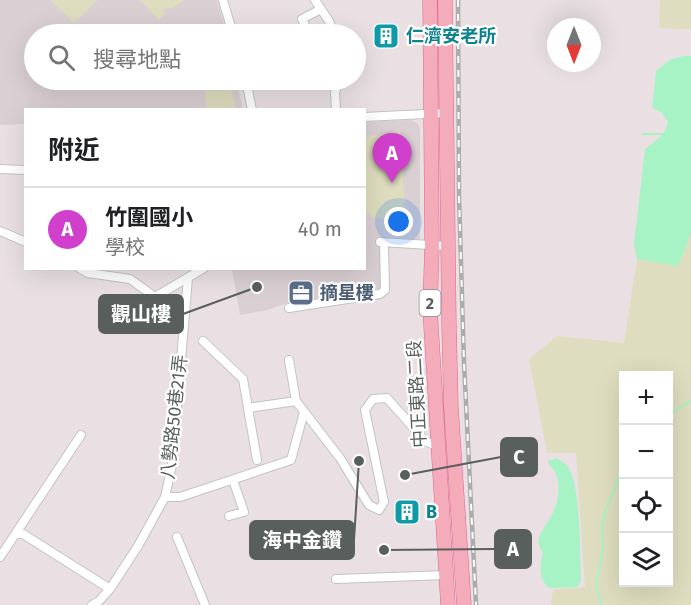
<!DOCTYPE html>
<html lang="zh-TW">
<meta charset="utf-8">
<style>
body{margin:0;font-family:"Fira Sans","Noto Sans TC",sans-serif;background:#f2f2f2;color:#202124}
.controls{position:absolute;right:18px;bottom:18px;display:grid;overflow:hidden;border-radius:0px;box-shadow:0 6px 24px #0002}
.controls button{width:54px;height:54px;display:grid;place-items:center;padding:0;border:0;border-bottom:2px solid #e0e0e0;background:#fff;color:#202124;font:30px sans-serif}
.compass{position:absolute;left:547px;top:18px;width:54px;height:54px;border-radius:50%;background:#fff;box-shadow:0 6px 24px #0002;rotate:180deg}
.you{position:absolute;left:399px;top:222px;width:21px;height:21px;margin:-15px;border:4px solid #fff;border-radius:50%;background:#1a73e8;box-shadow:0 0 0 9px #1a73e833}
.badge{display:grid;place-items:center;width:39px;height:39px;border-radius:50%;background:#d13fcd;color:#fff;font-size:20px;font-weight:700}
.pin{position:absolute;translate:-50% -50px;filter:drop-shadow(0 2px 3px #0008)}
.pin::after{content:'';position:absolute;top:32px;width:21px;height:18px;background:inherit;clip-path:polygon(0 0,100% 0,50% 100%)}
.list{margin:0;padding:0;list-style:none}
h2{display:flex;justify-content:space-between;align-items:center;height:78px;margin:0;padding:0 24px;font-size:26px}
h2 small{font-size:20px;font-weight:400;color:#757577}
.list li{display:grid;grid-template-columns:39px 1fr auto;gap:18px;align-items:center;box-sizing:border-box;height:84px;padding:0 24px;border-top:2px solid #e0e0e0}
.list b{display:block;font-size:22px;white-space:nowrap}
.list p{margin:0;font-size:20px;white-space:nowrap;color:#757577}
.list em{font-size:20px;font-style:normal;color:#757577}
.icon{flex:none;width:33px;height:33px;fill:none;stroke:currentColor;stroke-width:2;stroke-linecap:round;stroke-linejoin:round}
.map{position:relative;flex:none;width:691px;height:605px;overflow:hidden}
.search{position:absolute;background:#fff;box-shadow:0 6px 24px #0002;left:24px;top:24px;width:342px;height:66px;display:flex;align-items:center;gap:15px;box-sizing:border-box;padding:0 21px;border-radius:33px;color:#757577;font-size:22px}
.panel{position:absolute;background:#fff;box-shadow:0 6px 24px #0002;left:24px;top:108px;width:342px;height:162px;border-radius:0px}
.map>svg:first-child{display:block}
.education{fill:#dacfd2}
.green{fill:#dfddbf;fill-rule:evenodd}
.water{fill:#a7f3c5}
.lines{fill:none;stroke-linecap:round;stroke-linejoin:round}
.stream{stroke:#a7f3c5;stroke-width:2}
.minor-casing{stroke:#bfc5c2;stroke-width:10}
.primary-casing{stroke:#de668d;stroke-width:15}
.minor{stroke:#fff;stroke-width:8}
.primary{stroke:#f4acbb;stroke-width:14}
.rail-casing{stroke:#abacac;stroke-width:4.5}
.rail{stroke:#fff;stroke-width:2;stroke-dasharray:7;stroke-linecap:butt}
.labels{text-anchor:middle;stroke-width:4.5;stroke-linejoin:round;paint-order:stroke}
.shield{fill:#fff;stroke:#8b8f8d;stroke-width:1.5}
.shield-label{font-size:16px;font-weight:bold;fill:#595f5c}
.culture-label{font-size:18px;font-weight:bold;fill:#0d838f;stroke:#fff;text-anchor:start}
.service-label{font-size:18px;font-weight:bold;fill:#4e5e75;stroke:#fff;text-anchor:start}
.street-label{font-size:18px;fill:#595f5c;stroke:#fff}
.leader{fill:none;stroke:#595f5c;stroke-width:2}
.callout-dot{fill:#595f5c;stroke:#fff;stroke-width:2}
.callout{fill:#595f5c;stroke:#595f5c;stroke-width:2}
.callout-label{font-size:20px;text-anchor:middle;font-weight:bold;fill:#fff}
</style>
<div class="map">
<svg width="691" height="605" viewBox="0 0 691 605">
<rect width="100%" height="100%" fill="#eae0e3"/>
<path class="education" d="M 0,0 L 217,0 L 225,27 L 214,34 L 34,34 L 34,80 L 236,80 L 242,105 L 241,109 L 26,110 L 25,124 L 0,125 Z
M 411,120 L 418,124 L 420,128 L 420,241 L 380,243 L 381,289 L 287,303 L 267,310 L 240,315 L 232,269 L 364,268 L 365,122 Z"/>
<path class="green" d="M 50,0 L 98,0 L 74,23 Z
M 140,0 L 184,0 L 173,8 L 163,9 L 165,13 L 159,20 Z
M 660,0 L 691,0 L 691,29 L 659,28 Z
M 205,80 L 230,80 L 235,109 L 206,109 Z
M 400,130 L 406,225 L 399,225 L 398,211 C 388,220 375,222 365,211 L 364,139 C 374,133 383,133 393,140 L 393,131 Z
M 691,234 L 691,605 L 551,605 L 553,590 L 585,587 L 576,453 L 547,453 L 529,359 L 557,336 L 624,343 L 637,259 L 678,266 ZM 624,376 L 668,376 L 668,582 L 624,582 Z"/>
<path class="water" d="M 684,56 L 691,56 L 691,234 L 678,266 L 637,259 L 634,244 L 645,149 L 664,134 L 668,122 L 661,112 L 652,108 L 656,71 L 671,59 Z
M 557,458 C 560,460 565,463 568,467 C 581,484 580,558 581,582 L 576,587 L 549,588 C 538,579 540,565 543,552 C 532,541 544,529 550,518 C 559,504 564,476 549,465 L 548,461 Z"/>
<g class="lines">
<path class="stream" d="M 642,134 L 664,134
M 668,414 L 691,401
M 602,605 L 596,586 L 603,549 L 602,525 L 605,511 L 615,489 L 624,460"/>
<g class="minor-casing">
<path id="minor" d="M 223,0 L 233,34
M 315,0 L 329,21 L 334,34
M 309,34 L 302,19 L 321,9
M 246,80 L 252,110
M 336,110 L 335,93 L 338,80
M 364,117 L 446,113
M 0,169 L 26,170
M 0,231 L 26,242
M 380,242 L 447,246
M 79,268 L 88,273 L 130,279 L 155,297 L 204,268
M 289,308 L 380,294 L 385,290 L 384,243
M 203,341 L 243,379 L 248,408 L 296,401
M 289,360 L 296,401 L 340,458 L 369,505 L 379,510 L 384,502 L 365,410 L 373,399 L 387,398 L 425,441 L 439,447
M 248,408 L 257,460
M 165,497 L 180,497 L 291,460 L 304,412
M 229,516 L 244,512 L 233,480
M 16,534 L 23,534 L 110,589
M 177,537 L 205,605
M 0,557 L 81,435
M 336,579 L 446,575
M 92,605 L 99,601 L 110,589 L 138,546 L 165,497 L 172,465 L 188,278"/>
</g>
<g class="primary-casing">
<path id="primary" d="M 430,0 L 432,246 L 430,309 L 448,605
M 445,0 L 449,325 L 451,407 L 464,605"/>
</g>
<use href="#minor" class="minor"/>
<use href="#primary" class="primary"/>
<g class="rail-casing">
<path id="rail" d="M 458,0 L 459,195 L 464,363 L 476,605"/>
</g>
<use href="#rail" class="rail"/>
</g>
<defs>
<g id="building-square" transform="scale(1.35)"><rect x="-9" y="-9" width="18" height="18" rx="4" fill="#0f9aa8" stroke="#fff"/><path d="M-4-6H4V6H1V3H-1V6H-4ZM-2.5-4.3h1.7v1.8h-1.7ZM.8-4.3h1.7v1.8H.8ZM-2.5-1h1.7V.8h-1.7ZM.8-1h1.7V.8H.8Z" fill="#fff"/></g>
<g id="office-square" transform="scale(1.35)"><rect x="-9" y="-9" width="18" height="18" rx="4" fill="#5c6f8a" stroke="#fff"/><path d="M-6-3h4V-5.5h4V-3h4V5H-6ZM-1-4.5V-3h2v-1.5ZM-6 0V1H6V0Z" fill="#fff"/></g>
</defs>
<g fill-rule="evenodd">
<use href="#building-square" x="386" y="36"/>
<use href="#office-square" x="301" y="293"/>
<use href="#building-square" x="407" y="512"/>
</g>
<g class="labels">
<rect class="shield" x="419.5" y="290" width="21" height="26" rx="4.5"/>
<g class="shield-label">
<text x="430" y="309">2</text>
</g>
<g class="culture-label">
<text x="406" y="42">仁濟安老所</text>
<text x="426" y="518">B</text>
</g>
<g class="service-label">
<text x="320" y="299">摘星樓</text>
</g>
<g class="street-label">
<text transform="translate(417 394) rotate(-93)" y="6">中正東路二段</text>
<text transform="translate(174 417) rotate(-84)" y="6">八勢路50巷21弄</text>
</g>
</g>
<path class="leader" d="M257 287L183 314M405 475L501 457M359 461L354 540M384 550L495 549"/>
<g class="callout-dot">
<circle cx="257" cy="287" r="6"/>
<circle cx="405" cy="475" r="6"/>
<circle cx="359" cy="461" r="6"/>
<circle cx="384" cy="550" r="6"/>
</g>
<g class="callout">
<rect x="99" y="295" width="84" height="38" rx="6"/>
<rect x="501" y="438" width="36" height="38" rx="6"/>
<rect x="250" y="521" width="104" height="38" rx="6"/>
<rect x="495" y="530" width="36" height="38" rx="6"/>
</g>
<g class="callout-label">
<text x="141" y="321">觀山樓</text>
<text x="519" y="464">C</text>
<text x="302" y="547">海中金鑽</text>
<text x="513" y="556">A</text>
</g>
</svg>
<div class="controls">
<button>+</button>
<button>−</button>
<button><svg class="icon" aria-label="locate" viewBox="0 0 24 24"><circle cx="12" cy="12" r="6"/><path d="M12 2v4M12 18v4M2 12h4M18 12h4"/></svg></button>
<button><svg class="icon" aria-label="layers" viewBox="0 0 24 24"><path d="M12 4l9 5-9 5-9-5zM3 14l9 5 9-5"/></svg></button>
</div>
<svg class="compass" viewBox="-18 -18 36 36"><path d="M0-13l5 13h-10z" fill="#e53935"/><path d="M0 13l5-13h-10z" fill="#757577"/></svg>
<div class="you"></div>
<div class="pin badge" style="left:392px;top:183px">A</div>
<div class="search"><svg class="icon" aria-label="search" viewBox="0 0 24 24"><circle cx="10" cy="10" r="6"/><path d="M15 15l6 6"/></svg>搜尋地點</div>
<section class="panel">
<h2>附近<small></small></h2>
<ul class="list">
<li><span class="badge">A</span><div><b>竹圍國小</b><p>學校</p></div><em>40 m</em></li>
</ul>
</section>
</div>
